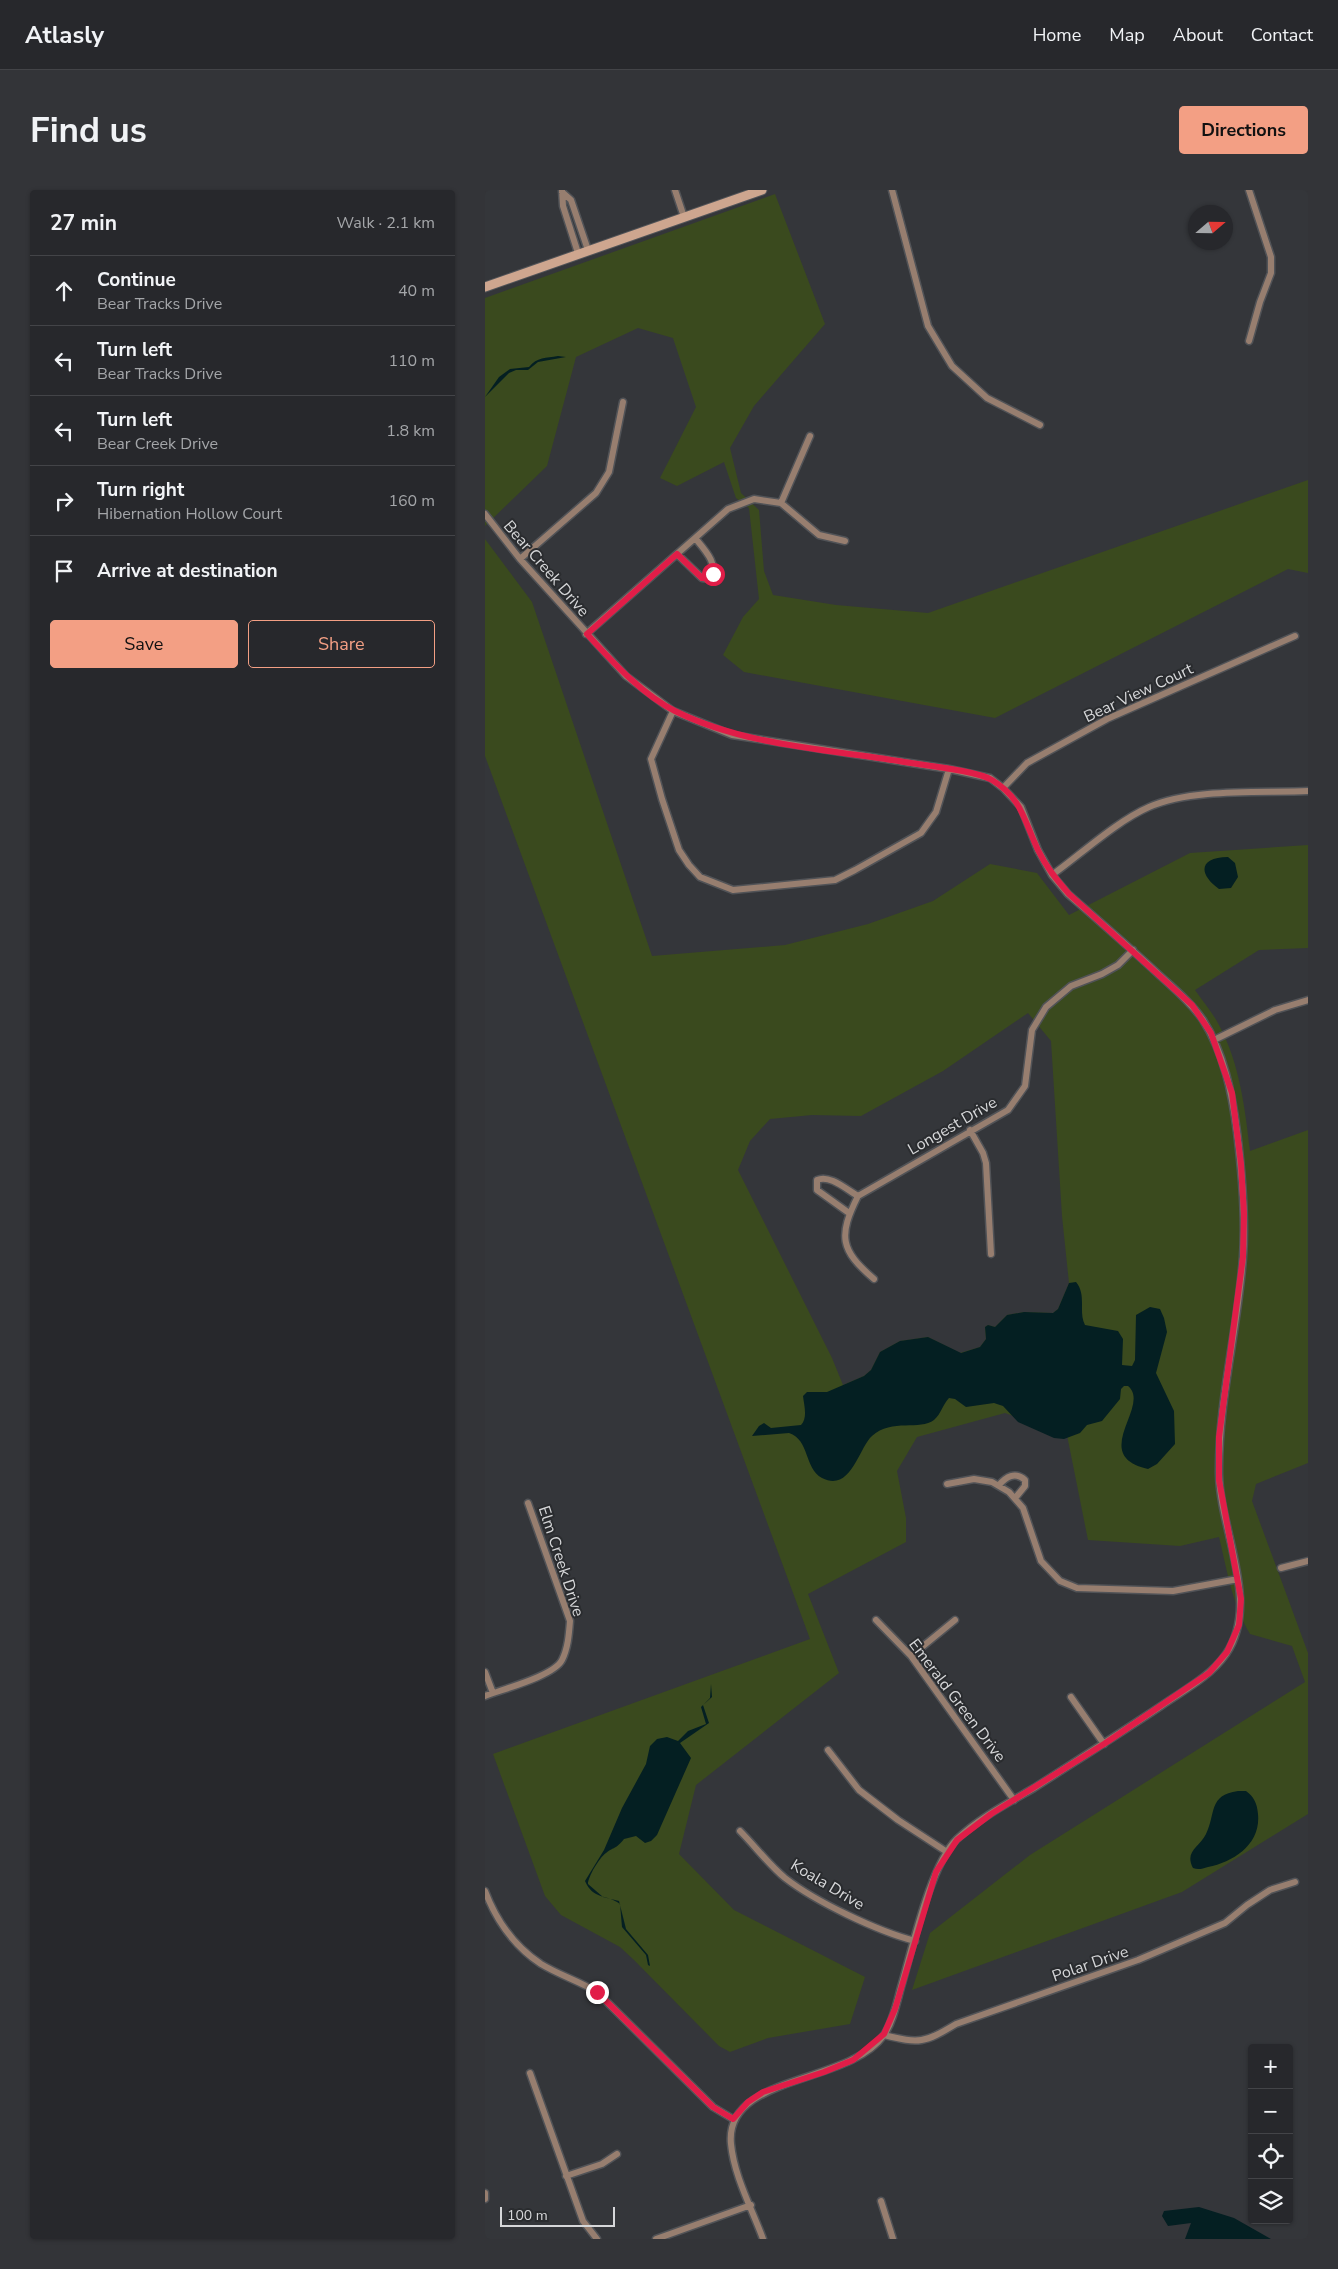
<!DOCTYPE html>
<meta charset="utf-8">
<style>
body{margin:0;font-family:"Nunito Sans",sans-serif;background:#333438;color:#f1f3f6}
.controls{position:absolute;right:15px;bottom:15px;display:grid;overflow:hidden;border-radius:5px;box-shadow:0 1px 4px #0004}
.controls button{width:45px;height:45px;display:grid;place-items:center;padding:0;border:0;border-bottom:1px solid #434448;background:#27282c;color:#f1f3f6;font:25px sans-serif}
.compass{position:absolute;left:703px;top:15px;width:45px;height:45px;border-radius:50%;background:#27282c;box-shadow:0 1px 4px #0004;rotate:70deg}
.scale{position:absolute;left:15px;bottom:12px;width:115px;box-sizing:border-box;padding-left:5px;border:2px solid #d6d7d9;border-top:0;font-size:14px;line-height:18px;white-space:nowrap;color:#d6d7d9;-webkit-text-stroke:4px #2a2c2f;paint-order:stroke}
.stop{position:absolute;width:15px;height:15px;margin:-11px;border:4px solid #e11d48;border-radius:50%;background:#fff}
.stop.end{background:#e11d48;border-color:#fff;box-shadow:0 1px 5px #0008}
.list{margin:0;padding:0;list-style:none}
h2{display:flex;justify-content:space-between;align-items:center;height:65px;margin:0;padding:0 20px;font-size:21px}
h2 small{font-size:16px;font-weight:400;color:#a4a6a9}
.list li{display:grid;grid-template-columns:32px 1fr auto;gap:15px;align-items:center;box-sizing:border-box;height:70px;padding:0 20px;border-top:1px solid #434448}
.list b{display:block;font-size:19px;white-space:nowrap}
.list p{margin:0;font-size:16px;white-space:nowrap;color:#a4a6a9}
.list em{font-size:16px;font-style:normal;color:#a4a6a9}
.actions{display:flex;gap:10px;padding:15px 20px}
.actions a{flex:1;padding:11px 0;border:1px solid #f39f84;border-radius:5px;text-align:center;font-size:18px;color:#f39f84}
.actions .main{background:#f39f84;color:#111}
.icon{flex:none;width:28px;height:28px;fill:none;stroke:currentColor;stroke-width:2;stroke-linecap:round;stroke-linejoin:round}
.map{position:relative;flex:none;width:823px;height:2049px;overflow:hidden;border-radius:5px}
header{display:flex;align-items:center;gap:30px;box-sizing:border-box;height:70px;padding:0 25px;background:#27282c;border-bottom:1px solid #434448}
header strong{font-size:24px}
nav{display:flex;gap:28px;margin-inline-start:auto;font-size:18px}
.intro{display:flex;align-items:center;justify-content:space-between;box-sizing:border-box;height:120px;padding:0 30px}
h1{margin:0;font-size:35px}
.button{padding:12px 22px;border-radius:5px;background:#f39f84;color:#111;font-size:18px;font-weight:700}
main{display:flex;gap:30px;padding:0 30px}
aside{flex:1;background:#27282c;border-radius:5px;box-shadow:0 1px 4px #0004}
.map>svg:first-child{display:block}
.green{fill:#3a4a1e;fill-rule:evenodd}
.water{fill:#041f22}
.lines{fill:none;stroke-linecap:round;stroke-linejoin:round}
.street-casing{stroke:#515357;stroke-width:9}
.secondary-casing{stroke:#515357;stroke-width:11}
.street{stroke:#977e6f;stroke-width:6}
.secondary{stroke:#cea68f;stroke-width:9}
.route{stroke:#e11d48;stroke-width:6}
.labels{text-anchor:middle;stroke-width:4;stroke-linejoin:round;paint-order:stroke}
.street-label{font-size:16px;fill:#d6d7d9;stroke:#2a2c2f}
</style>
<header>
<strong>Atlasly</strong>
<nav><a>Home</a><a>Map</a><a>About</a><a>Contact</a></nav>
</header>
<div class="intro"><h1>Find us</h1><a class="button">Directions</a></div>
<main>
<aside>
<h2>27 min<small>Walk · 2.1 km</small></h2>
<ul class="list">
<li><svg class="icon" aria-label="ahead" viewBox="0 0 24 24"><path d="M12 20V5M6 11l6-6 6 6"/></svg><div><b>Continue</b><p>Bear Tracks Drive</p></div><em>40 m</em></li>
<li><svg class="icon" aria-label="left" viewBox="0 0 24 24"><path d="M17 20v-9H6M10 6l-5 5 5 5"/></svg><div><b>Turn left</b><p>Bear Tracks Drive</p></div><em>110 m</em></li>
<li><svg class="icon" aria-label="left" viewBox="0 0 24 24"><path d="M17 20v-9H6M10 6l-5 5 5 5"/></svg><div><b>Turn left</b><p>Bear Creek Drive</p></div><em>1.8 km</em></li>
<li><svg class="icon" aria-label="right" viewBox="0 0 24 24"><path d="M7 20v-9h11M14 6l5 5-5 5"/></svg><div><b>Turn right</b><p>Hibernation Hollow Court</p></div><em>160 m</em></li>
<li><svg class="icon" aria-label="arrive" viewBox="0 0 24 24"><path d="M6 21V4h12l-3 4 3 4H6"/></svg><div><b>Arrive at destination</b></div></li>
</ul>
<div class="actions"><a class="main">Save</a><a>Share</a></div>
</aside>
<div class="map">
<svg width="823" height="2049" viewBox="0 0 823 2049">
<rect width="100%" height="100%" fill="#34363a"/>
<path class="green" d="M 290,4 L 340,134 L 269,216 L 245,258 L 256,303 L 274,320 L 279,381 L 288,405 L 351,415 L 443,423 L 823,290 L 823,383 L 803,379 L 510,528 L 259,482 L 238,465 L 258,427 L 274,409 L 264,318 L 251,308 L 239,272 L 192,296 L 175,288 L 211,217 L 188,148 L 153,138 L 91,167 L 62,276 L 0,336 L 0,108 Z
M 0,349 L 47,412 L 167,766 L 300,755 L 383,734 L 448,711 L 505,674 L 552,683 L 584,725 L 705,663 L 823,655 L 823,758 L 774,760 L 710,800 C 718,812 728,823 734,835 C 755,874 760,919 765,961 L 823,940 L 823,1273 L 771,1294 L 767,1311 L 823,1463 L 823,1624 L 697,1702 L 427,1800 L 445,1743 L 545,1665 L 820,1492 L 807,1456 L 765,1444 C 747,1414 742,1380 734,1347 L 695,1356 L 603,1350 L 582,1245 L 520,1223 L 432,1247 L 412,1281 L 421,1328 L 421,1352 L 323,1404 L 354,1483 L 211,1595 L 194,1664 L 249,1720 L 380,1787 L 365,1834 L 283,1848 L 245,1862 L 234,1856 L 149,1770 L 135,1757 L 76,1725 L 60,1706 L 8,1564 L 325,1449 L 0,566 ZM 543,823 L 566,851 L 577,1026 L 584,1093 L 573,1119 L 568,1123 L 539,1122 L 522,1125 L 510,1137 L 503,1135 L 500,1137 L 501,1149 L 495,1157 L 475,1163 L 443,1147 L 415,1151 L 395,1162 L 386,1180 L 379,1186 L 358,1195 L 347,1168 L 253,980 L 265,951 L 285,929 L 327,925 L 376,926 L 458,881 Z"/>
<path class="water" d="M 73,166 L 81,167 L 53,172 L 43,180 L 31,180 L 24,183 L 0,207 L 14,187 L 25,179 L 44,177 C 52,167 61,168 73,166 Z
M 743,667 L 750,673 L 753,687 L 746,698 L 734,699 C 712,683 715,667 743,667 Z
M 591,1092 C 602,1105 593,1122 600,1135 L 633,1141 L 638,1149 L 637,1175 L 647,1176 L 650,1170 L 651,1125 L 665,1117 L 675,1119 L 679,1128 L 682,1142 L 671,1183 L 689,1221 L 690,1254 L 672,1274 L 663,1279 C 603,1265 667,1216 643,1196 L 639,1196 L 636,1199 L 635,1209 L 617,1231 L 602,1235 L 595,1243 L 579,1249 L 569,1248 L 533,1232 L 518,1216 L 509,1213 L 481,1217 L 470,1209 L 464,1208 C 458,1214 456,1224 449,1230 C 435,1241 407,1228 387,1246 C 374,1257 366,1303 337,1288 C 319,1278 325,1250 304,1243 L 267,1246 L 274,1236 L 279,1233 L 286,1238 L 316,1235 C 323,1228 319,1215 318,1206 L 322,1202 L 342,1202 L 379,1186 L 386,1180 L 395,1162 L 415,1151 L 443,1147 L 476,1163 L 495,1157 L 501,1149 L 500,1137 L 503,1135 L 510,1137 L 522,1125 L 539,1122 L 568,1123 L 573,1119 L 584,1093 Z
M 226,1494 L 227,1507 L 218,1515 L 224,1533 L 195,1553 L 206,1568 L 172,1645 L 166,1651 L 160,1653 L 151,1646 L 139,1649 C 130,1660 130,1656 121,1663 C 114,1668 103,1687 103,1694 L 118,1707 L 134,1711 L 141,1739 L 163,1765 L 165,1776 L 163,1775 L 161,1765 L 137,1737 L 135,1714 C 122,1704 108,1710 100,1691 L 119,1660 L 137,1618 L 161,1574 L 165,1556 L 172,1549 L 182,1547 L 193,1551 L 203,1541 L 221,1534 L 216,1517 L 225,1508 Z
M 753,1601 L 761,1601 C 769,1607 772,1613 773,1624 C 776,1654 749,1672 723,1677 C 717,1679 713,1680 708,1678 C 699,1661 715,1657 721,1644 C 731,1624 723,1605 753,1601 Z
M 714,2017 L 749,2028 L 786,2049 L 700,2049 L 706,2033 L 683,2036 L 677,2026 L 679,2021 Z"/>
<g class="lines">
<g class="street-casing">
<path id="street" d="M 77,0 L 78,16 L 93,63
M 190,0 L 199,27
M 407,0 L 443,136 L 467,176 L 502,208 L 555,235
M 764,0 L 786,67 L 786,83 L 775,112 L 764,151
M 77,2 L 86,10 L 103,60
M 296,313 L 325,246
M 0,324 L 35,369 L 141,486 L 188,521 L 247,545 L 464,579 L 505,588 L 518,598 L 536,617 L 553,660 L 567,685 L 583,704 C 613,730 642,755 671,782 C 687,797 705,811 718,830 C 739,863 747,903 752,942 C 757,983 761,1025 758,1067 C 753,1140 733,1211 734,1284 C 735,1341 776,1413 741,1464 C 725,1487 699,1500 676,1516 C 634,1544 591,1571 549,1598 C 523,1613 494,1628 472,1649 C 445,1675 427,1760 416,1797 C 412,1812 408,1832 399,1845 C 364,1895 239,1884 246,1954 C 249,1986 267,2019 278,2049
M 192,364 L 217,388 L 225,389 C 235,375 219,359 210,348
M 35,369 L 111,303 L 124,282 L 138,212
M 101,444 L 243,319 L 269,309 L 296,313 L 334,345 L 360,351
M 188,521 L 166,569 L 177,609 L 194,660 L 204,675 L 215,687 L 248,700 L 350,690 L 370,680 L 436,643 L 451,622 L 464,579
M 518,598 L 542,573 L 622,529 L 810,446
M 567,685 C 596,664 632,631 664,617 C 707,598 776,603 823,601
M 729,850 L 790,820 L 823,810
M 485,940 L 498,963 L 501,973 L 506,1064
M 364,1023 L 332,1000 L 332,990 C 345,984 362,1000 373,1006
M 389,1089 C 355,1060 353,1046 373,1006 L 523,920 L 540,896 L 547,840 L 561,817 L 586,796 L 617,784 L 633,775 L 648,760
M 462,1294 L 489,1289 L 507,1292 L 524,1302 L 538,1318 L 556,1371 L 575,1391 L 592,1398 L 688,1401 L 753,1389
M 514,1295 C 521,1287 530,1281 540,1290 L 540,1296 L 531,1307
M 796,1378 L 823,1371
M 391,1430 L 426,1466 L 529,1610
M 426,1466 L 470,1430
M 0,1482 L 8,1503
M 0,1506 C 18,1499 69,1486 77,1470 C 83,1458 84,1444 85,1431 L 43,1313
M 586,1507 L 619,1554
M 343,1560 L 374,1600 L 413,1630 L 462,1662
M 255,1641 C 270,1656 284,1675 300,1688 C 331,1712 392,1741 430,1751
M 0,1701 C 11,1730 29,1756 56,1774 C 74,1785 94,1791 112,1802 L 228,1917 L 248,1929
M 399,1845 C 435,1854 439,1853 471,1834 L 653,1770 L 740,1733 L 762,1715 L 785,1700 L 810,1692
M 45,1883 L 98,2031 L 112,2049
M 81,1986 L 117,1974 L 132,1964
M 0,2003 L 0,2009
M 396,2011 L 408,2049
M 171,2049 L 266,2015"/>
</g>
<g class="secondary-casing">
<path id="secondary" d="M 0,97 L 277,0"/>
</g>
<use href="#street" class="street"/>
<use href="#secondary" class="secondary"/>
</g>
<g class="lines">
<path class="route" d="M 112,1802 L 228,1917 L 248,1929 L 263,1912 L 278,1902 L 339,1882 L 368,1870 L 399,1844 L 410,1819 L 451,1682 L 472,1650 L 506,1624 L 619,1554 L 724,1483 L 742,1462 L 754,1435 L 756,1409 L 734,1290 L 734,1247 L 758,1067 L 759,1024 L 756,974 L 747,903 L 726,843 L 707,815 L 584,704 C 572,690 561,677 553,660 C 539,631 537,608 507,590 C 491,580 434,575 414,571 C 339,559 258,555 190,521 C 157,505 126,470 102,444 L 192,364 L 217,388 L 225,388 L 228,384"/>
</g>
<g class="labels">
<g class="street-label">
<text transform="translate(62 378) rotate(49)" y="6">Bear Creek Drive</text>
<text transform="translate(653 502) rotate(-25)" y="6">Bear View Court</text>
<text transform="translate(467 935) rotate(-30)" y="6">Longest Drive</text>
<text transform="translate(77 1371) rotate(72)" y="6">Elm Creek Drive</text>
<text transform="translate(473 1510) rotate(53)" y="6">Emerald Green Drive</text>
<text transform="translate(343 1694) rotate(31)" y="6">Koala Drive</text>
<text transform="translate(605 1773) rotate(-19)" y="6">Polar Drive</text>
</g>
</g>
</svg>
<div class="controls">
<button>+</button>
<button>−</button>
<button><svg class="icon" aria-label="locate" viewBox="0 0 24 24"><circle cx="12" cy="12" r="6"/><path d="M12 2v4M12 18v4M2 12h4M18 12h4"/></svg></button>
<button><svg class="icon" aria-label="layers" viewBox="0 0 24 24"><path d="M12 4l9 5-9 5-9-5zM3 14l9 5 9-5"/></svg></button>
</div>
<svg class="compass" viewBox="-18 -18 36 36"><path d="M0-13l5 13h-10z" fill="#e53935"/><path d="M0 13l5-13h-10z" fill="#a4a6a9"/></svg>
<div class="scale">100 m</div>
<div class="stop" style="left:228px;top:384px"></div>
<div class="stop end" style="left:112px;top:1802px"></div>
</div>
</main>
